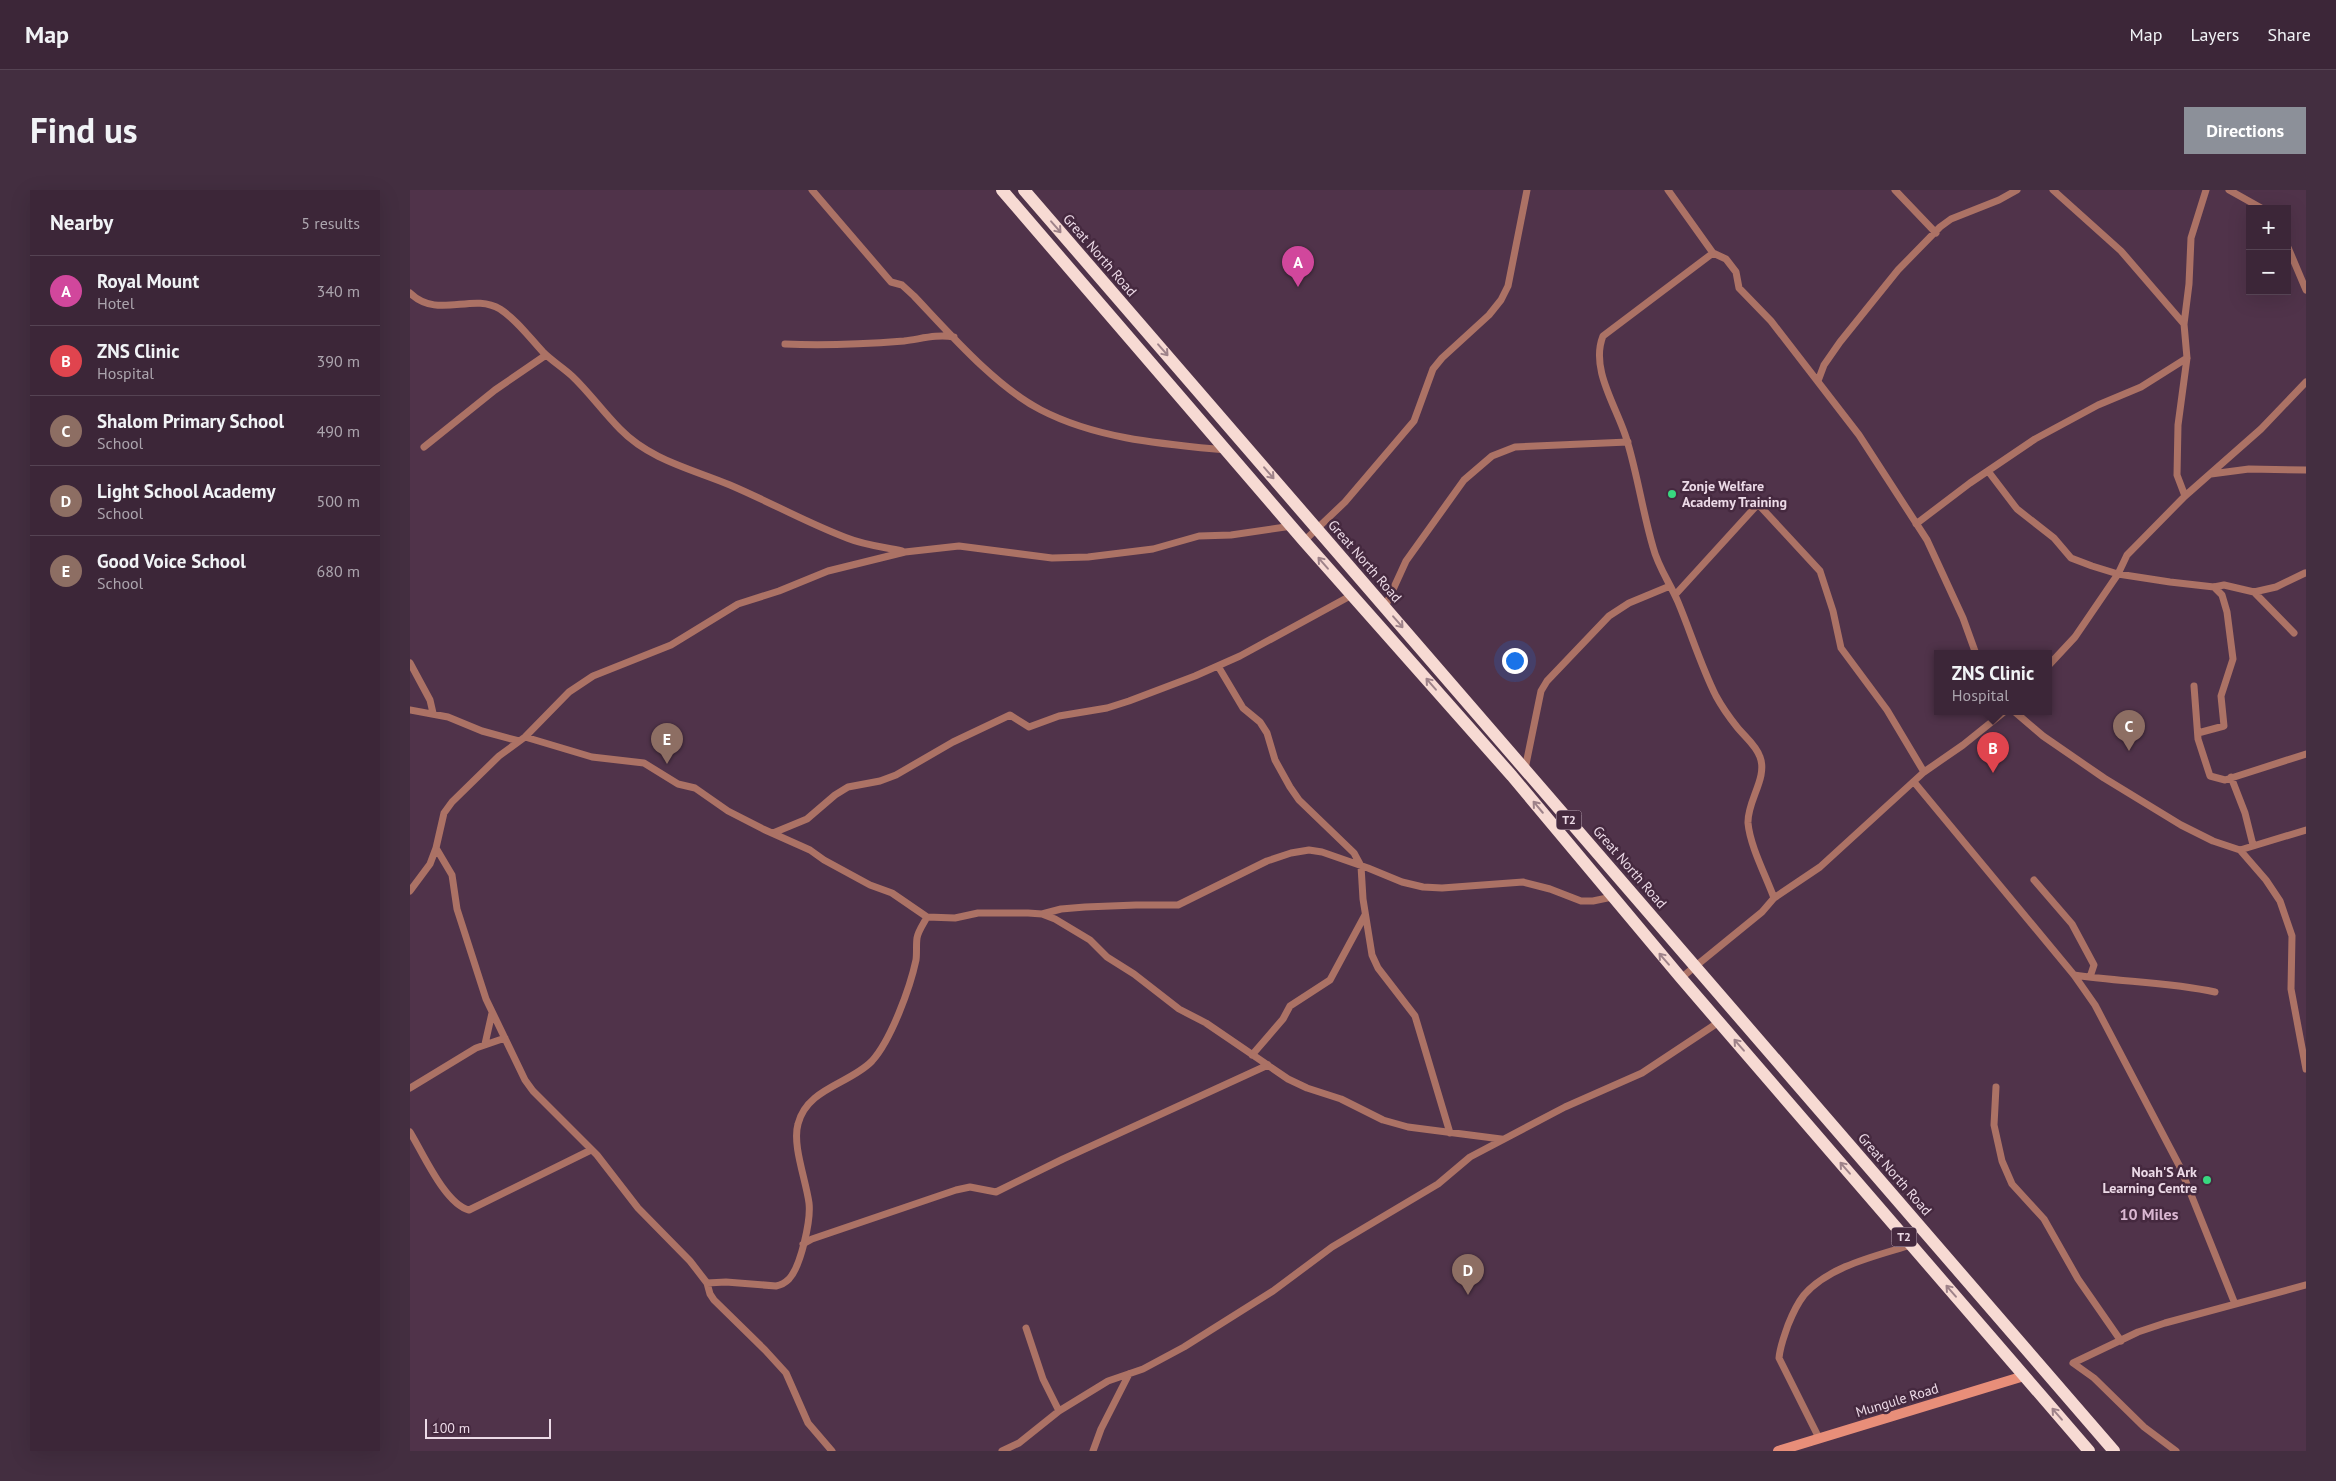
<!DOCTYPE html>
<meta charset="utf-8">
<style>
body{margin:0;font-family:"PT Sans",sans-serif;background:#432e40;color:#f1f3f6}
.controls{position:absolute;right:15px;top:15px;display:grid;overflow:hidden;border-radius:0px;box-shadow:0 5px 20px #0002}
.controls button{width:45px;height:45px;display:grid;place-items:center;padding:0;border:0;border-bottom:1px solid #554353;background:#3c2638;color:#f1f3f6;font:25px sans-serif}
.scale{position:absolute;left:15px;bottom:12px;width:126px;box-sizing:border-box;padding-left:5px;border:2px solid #ecdae7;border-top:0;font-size:14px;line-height:18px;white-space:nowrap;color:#ecdae7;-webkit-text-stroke:4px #45293f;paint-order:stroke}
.you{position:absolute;left:1104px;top:470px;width:18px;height:18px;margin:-12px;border:4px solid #fff;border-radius:50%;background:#1a73e8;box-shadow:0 0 0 8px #1a73e833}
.badge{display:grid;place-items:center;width:32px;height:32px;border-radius:50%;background:#8c9099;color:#fff;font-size:16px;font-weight:700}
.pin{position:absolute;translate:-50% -41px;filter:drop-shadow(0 1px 2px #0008)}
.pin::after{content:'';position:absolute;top:26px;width:18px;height:15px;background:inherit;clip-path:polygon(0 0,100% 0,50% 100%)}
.popup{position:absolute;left:1524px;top:460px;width:118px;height:65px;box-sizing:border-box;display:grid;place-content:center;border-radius:0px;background:#3c2638;filter:drop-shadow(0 1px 4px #0005);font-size:16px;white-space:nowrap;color:#aca5ae}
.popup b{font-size:19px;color:#f1f3f6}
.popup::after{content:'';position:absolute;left:50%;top:100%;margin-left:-10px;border:10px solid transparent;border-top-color:#3c2638}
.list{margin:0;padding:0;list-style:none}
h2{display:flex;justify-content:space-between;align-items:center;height:65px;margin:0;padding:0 20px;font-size:21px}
h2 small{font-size:16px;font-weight:400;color:#aca5ae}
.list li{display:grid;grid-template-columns:32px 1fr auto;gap:15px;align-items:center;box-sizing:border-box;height:70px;padding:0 20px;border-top:1px solid #554353}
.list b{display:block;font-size:19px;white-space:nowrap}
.list p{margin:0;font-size:16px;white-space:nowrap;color:#aca5ae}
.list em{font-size:16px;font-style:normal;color:#aca5ae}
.map{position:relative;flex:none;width:1896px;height:1261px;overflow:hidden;border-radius:0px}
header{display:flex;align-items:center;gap:30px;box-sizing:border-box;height:70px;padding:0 25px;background:#3c2638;border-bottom:1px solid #554353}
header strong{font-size:24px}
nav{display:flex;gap:28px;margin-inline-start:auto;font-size:18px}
.intro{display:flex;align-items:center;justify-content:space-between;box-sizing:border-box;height:120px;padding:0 30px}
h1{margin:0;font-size:35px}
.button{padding:12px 22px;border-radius:0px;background:#8c9099;color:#fff;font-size:18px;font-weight:700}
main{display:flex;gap:30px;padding:0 30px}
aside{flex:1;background:#3c2638;border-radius:0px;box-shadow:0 5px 20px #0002}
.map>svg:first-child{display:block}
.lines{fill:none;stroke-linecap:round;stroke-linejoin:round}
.street{stroke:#ac7265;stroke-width:7}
.secondary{stroke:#e88e79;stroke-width:10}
.highway{stroke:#f7dad3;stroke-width:12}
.oneway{stroke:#9e8289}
.poi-dot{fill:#38d880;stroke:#45293f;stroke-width:2}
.labels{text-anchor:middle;stroke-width:5;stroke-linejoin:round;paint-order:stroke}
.shield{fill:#45293f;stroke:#baa5b5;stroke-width:1}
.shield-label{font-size:12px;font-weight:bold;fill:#ecdae7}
.street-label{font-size:14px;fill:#ecdae7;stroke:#45293f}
.poi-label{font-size:14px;font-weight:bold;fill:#ecdae7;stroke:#45293f;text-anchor:start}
.quarter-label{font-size:16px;font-weight:bold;fill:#dab7d2;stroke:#45293f}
</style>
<header>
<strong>Map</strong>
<nav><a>Map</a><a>Layers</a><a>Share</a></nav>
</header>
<div class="intro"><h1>Find us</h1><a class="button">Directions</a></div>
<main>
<aside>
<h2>Nearby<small>5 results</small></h2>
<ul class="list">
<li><span class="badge" style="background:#d1479c">A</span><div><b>Royal Mount</b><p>Hotel</p></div><em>340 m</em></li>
<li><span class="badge" style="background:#e0444e">B</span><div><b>ZNS Clinic</b><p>Hospital</p></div><em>390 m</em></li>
<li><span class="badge" style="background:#8d6e63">C</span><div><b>Shalom Primary School</b><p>School</p></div><em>490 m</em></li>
<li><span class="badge" style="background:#8d6e63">D</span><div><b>Light School Academy</b><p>School</p></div><em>500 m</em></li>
<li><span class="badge" style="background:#8d6e63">E</span><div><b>Good Voice School</b><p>School</p></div><em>680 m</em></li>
</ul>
</aside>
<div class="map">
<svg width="1896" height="1261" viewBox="0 0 1896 1261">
<rect width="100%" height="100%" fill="#50334a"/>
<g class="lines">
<path class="street" d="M 402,0 L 481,92 L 492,95 L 504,106 C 539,143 586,197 631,220 C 687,249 753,254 815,260
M 1258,0 L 1303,63 L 1316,69 L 1326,82 L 1329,98 L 1361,131 L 1449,245 L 1517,350 L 1553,428 L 1566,464
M 1485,0 L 1526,43
M 1643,0 L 1711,61 L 1774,134
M 1819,0 L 1853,19
M 1877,55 L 1896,100
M 1303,63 L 1193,146 C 1179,181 1210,221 1218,254 C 1228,288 1233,323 1243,357 C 1248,377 1260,393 1268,412 C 1281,443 1291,476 1306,506 C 1312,517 1319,527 1327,537 C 1335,547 1346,555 1350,567 C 1358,588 1337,611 1338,633 C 1340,656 1356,686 1364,708
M 0,103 C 28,130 62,102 90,119 C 107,130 119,147 133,162 C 142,171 152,177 162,186 C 179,202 193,222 210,239 C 240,270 282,279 320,295 C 360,312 397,333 437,348 C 454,355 474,357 492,361
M 375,154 C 414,156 455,154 494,151 C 511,149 526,144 544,147
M 1408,191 L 1414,175 L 1430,152 L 1488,80 L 1530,37 L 1541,29 L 1589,10 L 1607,0
M 14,257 L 85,200 L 136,165
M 1578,281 L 1607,319 L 1644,348 L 1661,368 L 1682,376 L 1708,384 L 1760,392 L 1804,397 L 1814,395 L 1844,402 L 1866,397 L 1895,383
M 1801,284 L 1839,279 L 1896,280
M 1775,306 L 1767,285 L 1768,235 L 1777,168 L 1774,134 L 1779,94 L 1781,48 L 1796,0
M 1506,334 L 1560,293 L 1625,249 L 1688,215 L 1731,197 L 1777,168
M 894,351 L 935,312 L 1004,231 L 1023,179 L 1032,168 L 1079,125 L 1091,110 L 1098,96 L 1117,0
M 1844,402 L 1884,443
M 1265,405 L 1348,314 L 1410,381 L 1423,421 L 1431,458 L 1477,520 L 1514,582
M 975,417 L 996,371 L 1054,290 L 1082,266 L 1105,257 L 1218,252
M 0,473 L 20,510 L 23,523
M 808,476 L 833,518 L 850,532 L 857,543 L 865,570 L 880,597 L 889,610 L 944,663 L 951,676 L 953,709 L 962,765 L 968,778 L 1005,826 L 1040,943
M 1638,476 L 1665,447 L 1708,384 L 1717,365 L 1775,306 L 1851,239 L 1896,192
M 1784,496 L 1788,549 L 1800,586 L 1815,590 L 1896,564
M 0,520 L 38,527 L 72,541 L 109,551
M 1605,522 L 1633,546 L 1694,588 L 1771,635 L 1803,651 L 1830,660 L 1856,690 L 1870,711 L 1882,746 L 1881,799 L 1896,879
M 1788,543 L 1814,536 L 1811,506 L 1823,469 L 1817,422 L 1812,405 L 1804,397
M 115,547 L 182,567 L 234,573 L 268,594 L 285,598 L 318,621 L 353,639 L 400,660 L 414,670 L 460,695 L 482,703 L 517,727 L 545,728 L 568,723 L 618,723 L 632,724 L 645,729 L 680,750 L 697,767 L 724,784 L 769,819 L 796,833 L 878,889 L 897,898 L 931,909 L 973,930 L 998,937 L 1091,949
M 1115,579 L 1131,501 L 1137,491 L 1199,426 L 1219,413 L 1260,396
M 1821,587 L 1835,623 L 1843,655
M 1504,592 L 1664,785 L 1685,815 L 1770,977 L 1825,1114
M 363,643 L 397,629 L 425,605 L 438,597 L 470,591 L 486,585 L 543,552 L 600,525 L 619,537 L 649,526 L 697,518 L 719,511 L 785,486 L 830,466 L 942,405
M 1830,660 L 1896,640
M 1624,690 L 1662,734 L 1684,775 L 1680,787
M 0,701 L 20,674 L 26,658
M 632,724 L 651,719 L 675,717 L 726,715 L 768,715 L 857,671 L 881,663 L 899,660 L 912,662 L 958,678 L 992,692 L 1013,697 L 1032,698 L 1113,692 L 1140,699 L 1171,711 L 1183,711 L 1202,707
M 1664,785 C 1710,792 1759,792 1805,802
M 1271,788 L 1352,722 L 1364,708 L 1410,677 L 1514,582 L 1553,555 L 1594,522
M 75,854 L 82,823
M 842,865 L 873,829 L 880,816 L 920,790 L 955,725
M 1586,897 L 1584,935 L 1592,971 L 1602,994 L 1634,1029 L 1668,1089 L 1711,1151
M 0,898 L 66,858 L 95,848
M 0,942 C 13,963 35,1014 59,1020 L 181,960
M 393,1054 L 402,1049 L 546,1000 L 560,997 L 586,1002 L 653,969 L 858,875
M 297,1093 L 316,1092 L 366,1096 C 371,1095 375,1093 379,1089 C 391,1076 401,1030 399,1013 C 396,990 382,955 388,934 C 397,898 440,894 462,871 C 481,850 500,798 506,770 C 507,763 506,755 507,748 C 508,741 514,733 517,727
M 616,1138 L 633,1189 L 649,1221
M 1409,1248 L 1369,1168 C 1370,1156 1374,1147 1378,1135 C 1382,1125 1387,1114 1394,1105 C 1419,1076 1466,1066 1501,1055
M 422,1261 L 398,1233 L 376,1183 L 355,1160 L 304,1110 L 300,1104 L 297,1093 L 280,1071 L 228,1018 L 187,965 L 123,901 L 115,890 L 76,809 L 47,719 L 42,685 L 26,658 L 34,623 L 42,612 L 89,566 L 115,547 L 159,502 L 183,486 L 261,455 L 328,414 L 369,401 L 418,381 L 495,362 L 549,356 L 642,368 L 678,367 L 743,359 L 789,346 L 821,345 L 882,336
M 592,1261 L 609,1253 L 649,1221 L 698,1191 L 733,1179 L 774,1157 L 863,1101 L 922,1057 L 1028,994 L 1060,967 L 1155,917 L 1232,883 L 1309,832
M 683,1261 L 691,1239 L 719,1184
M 1766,1261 L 1734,1237 L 1684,1188 L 1663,1173 L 1728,1142 L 1755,1133 L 1896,1095"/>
<path class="secondary" d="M 1368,1261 L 1614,1186"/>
<path class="highway" d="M 592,0 L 894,351 L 1102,586 L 1271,788 L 1679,1261
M 614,0 L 1704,1261"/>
</g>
<defs><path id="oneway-shaft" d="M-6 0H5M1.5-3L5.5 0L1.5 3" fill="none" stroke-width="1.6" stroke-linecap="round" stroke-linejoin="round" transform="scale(1.25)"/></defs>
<g class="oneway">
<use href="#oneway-shaft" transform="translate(646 37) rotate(49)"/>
<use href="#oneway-shaft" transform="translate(753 160) rotate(49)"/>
<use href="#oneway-shaft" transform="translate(859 283) rotate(49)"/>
<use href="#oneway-shaft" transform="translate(913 373) rotate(-131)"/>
<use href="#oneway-shaft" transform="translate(988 432) rotate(49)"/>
<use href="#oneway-shaft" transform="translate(1021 494) rotate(-131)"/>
<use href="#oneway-shaft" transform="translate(1128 617) rotate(-130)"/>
<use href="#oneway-shaft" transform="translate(1254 769) rotate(-131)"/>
<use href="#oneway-shaft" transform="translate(1329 855) rotate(-131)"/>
<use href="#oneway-shaft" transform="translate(1435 978) rotate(-131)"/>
<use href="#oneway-shaft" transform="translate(1541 1101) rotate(-131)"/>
<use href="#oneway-shaft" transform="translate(1647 1224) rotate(-131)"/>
</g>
<g class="poi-dot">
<circle cx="1262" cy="304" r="5"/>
<circle cx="1797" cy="990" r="5"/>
</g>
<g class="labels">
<g class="shield">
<rect x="1146.5" y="620.5" width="25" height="19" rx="4"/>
<rect x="1481.5" y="1037.5" width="25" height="19" rx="4"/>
</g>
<g class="shield-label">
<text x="1159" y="634">T2</text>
<text x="1494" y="1051">T2</text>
</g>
<g class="street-label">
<text transform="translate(690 65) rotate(49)" y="5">Great North Road</text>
<text transform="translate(955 371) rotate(49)" y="5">Great North Road</text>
<text transform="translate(1220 677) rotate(49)" y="5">Great North Road</text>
<text transform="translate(1485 984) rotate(49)" y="5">Great North Road</text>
<text transform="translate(1487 1210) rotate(-17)" y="5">Mungule Road</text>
</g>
<g class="poi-label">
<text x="1272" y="301">Zonje Welfare<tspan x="1272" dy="16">Academy Training</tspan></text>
<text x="1787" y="987" text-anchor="end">Noah'S Ark<tspan x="1787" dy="16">Learning Centre</tspan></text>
</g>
<g class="quarter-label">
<text x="1739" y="1030">10 Miles</text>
</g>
</g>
</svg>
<div class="controls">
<button>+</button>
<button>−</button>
</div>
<div class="scale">100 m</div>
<div class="you"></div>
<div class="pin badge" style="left:888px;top:97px;background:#d1479c">A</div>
<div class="pin badge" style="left:1583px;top:583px;background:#e0444e">B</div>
<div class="popup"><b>ZNS Clinic</b>Hospital</div>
<div class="pin badge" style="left:1719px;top:561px;background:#8d6e63">C</div>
<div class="pin badge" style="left:1058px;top:1105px;background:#8d6e63">D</div>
<div class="pin badge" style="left:257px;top:574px;background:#8d6e63">E</div>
</div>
</main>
